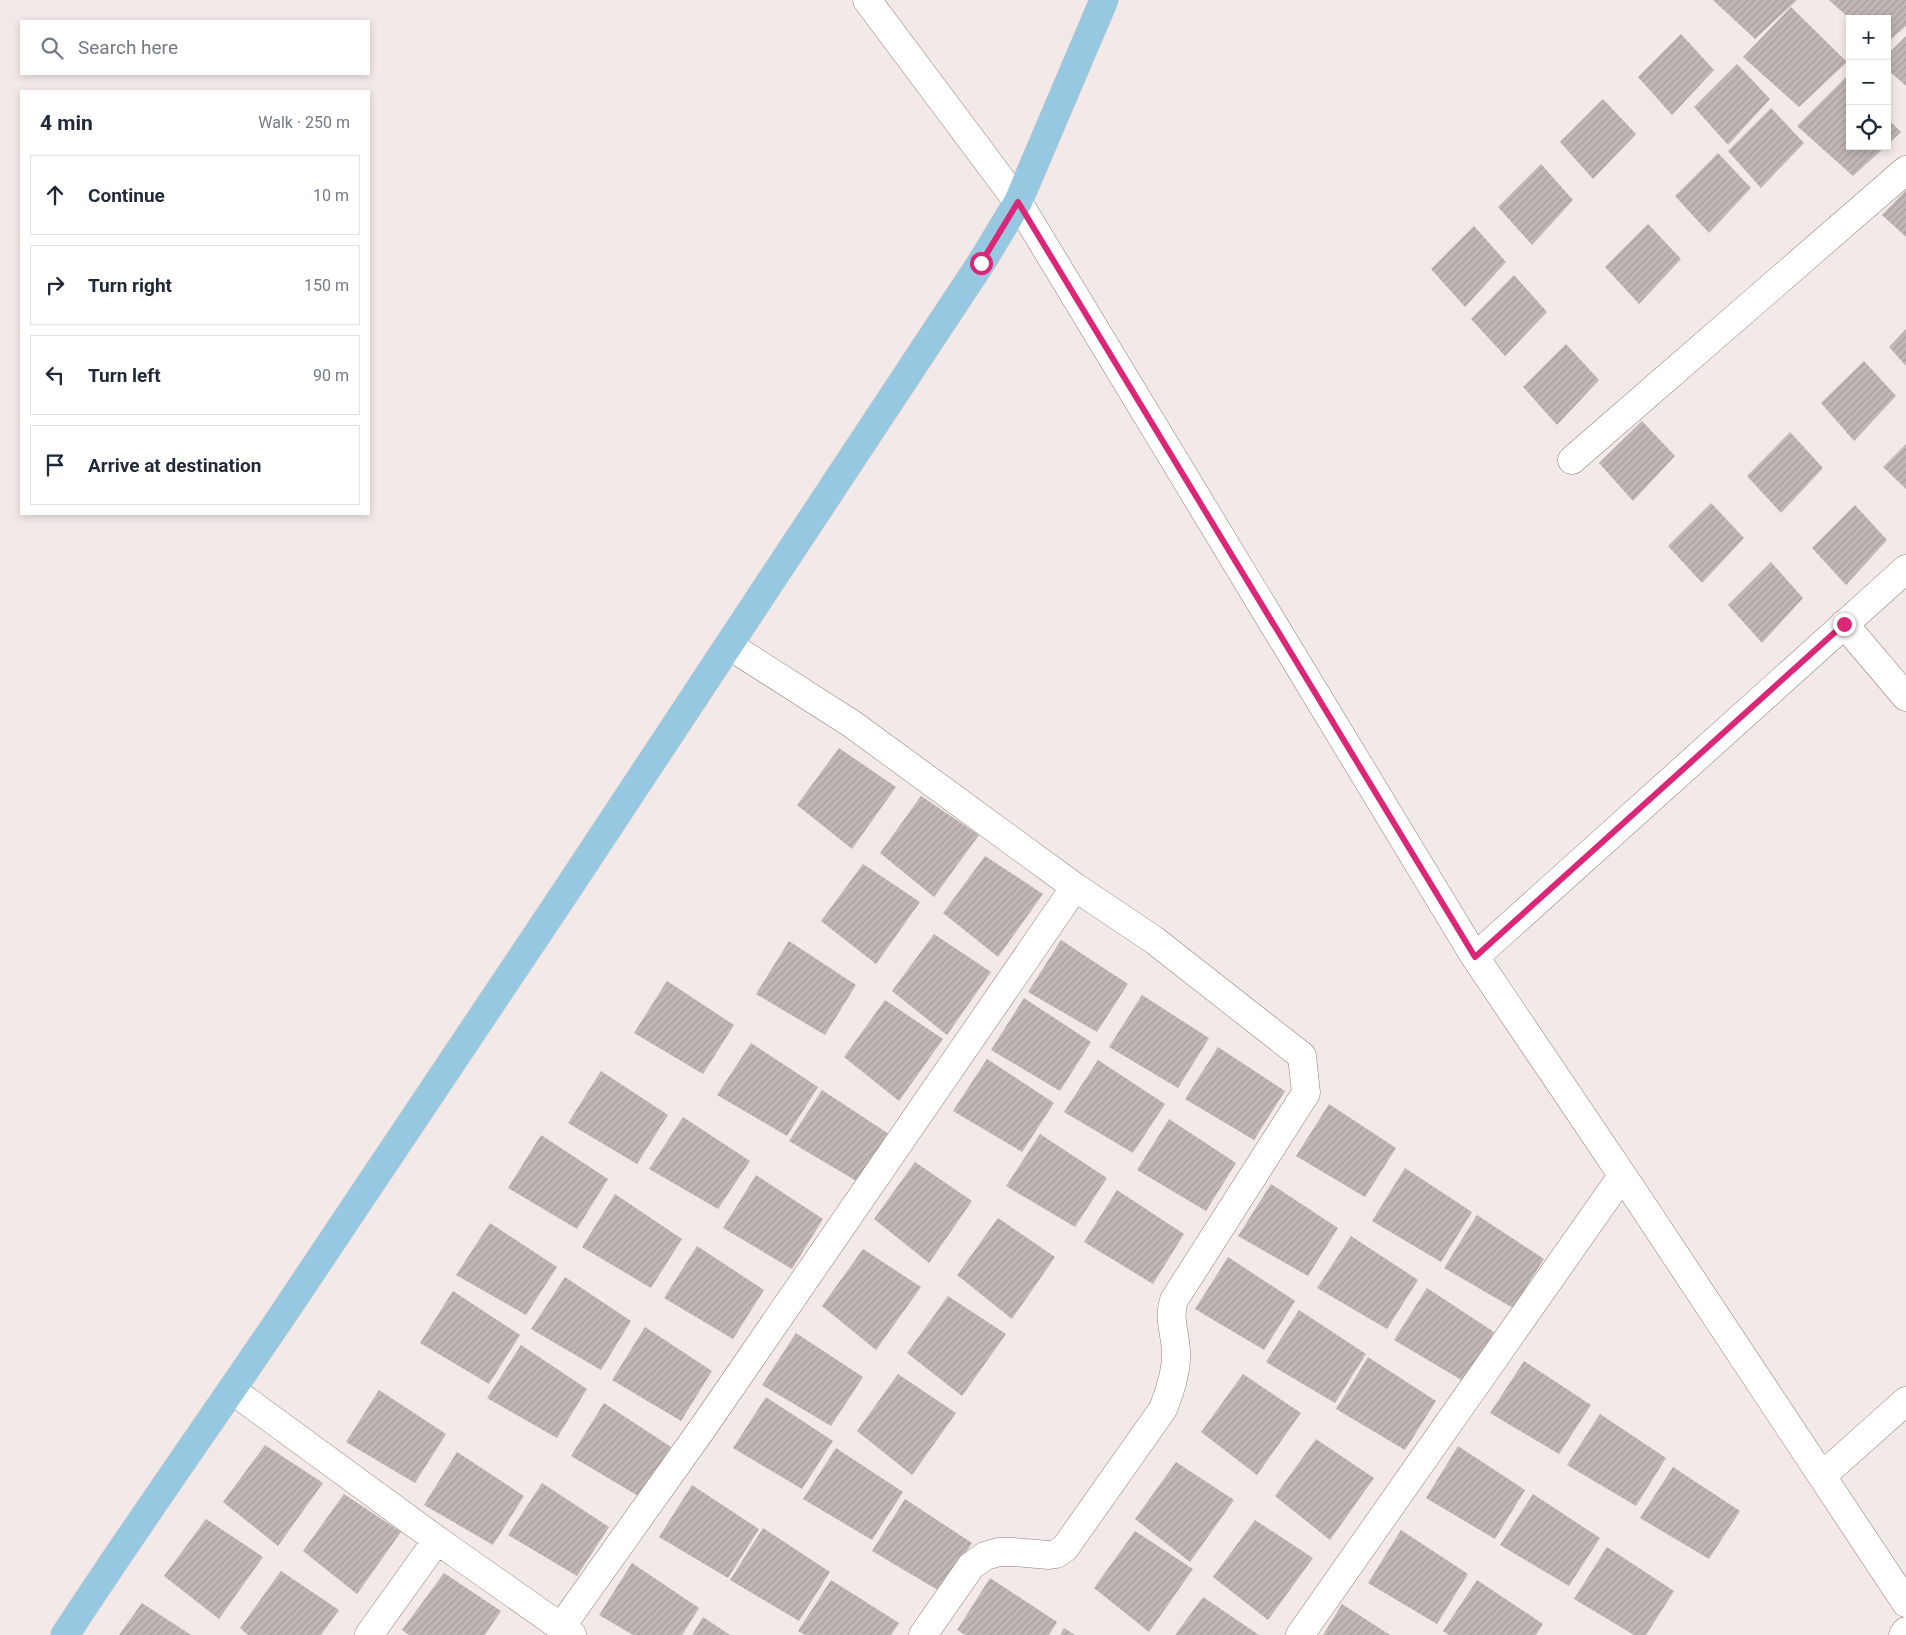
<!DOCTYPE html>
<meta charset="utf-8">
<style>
body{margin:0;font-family:Roboto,sans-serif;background:#f6f6f7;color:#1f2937}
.controls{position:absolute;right:15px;top:15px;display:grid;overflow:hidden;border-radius:0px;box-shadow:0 2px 8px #0003}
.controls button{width:45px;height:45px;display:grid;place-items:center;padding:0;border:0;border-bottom:1px solid #e0e1e3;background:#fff;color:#1f2937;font:25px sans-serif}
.stop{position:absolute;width:15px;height:15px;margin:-11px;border:4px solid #db2777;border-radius:50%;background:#fff}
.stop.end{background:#db2777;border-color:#fff;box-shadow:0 1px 5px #0008}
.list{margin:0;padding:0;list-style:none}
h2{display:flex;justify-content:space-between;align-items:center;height:65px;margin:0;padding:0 20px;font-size:21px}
h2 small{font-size:16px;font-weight:400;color:#747a83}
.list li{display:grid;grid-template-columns:32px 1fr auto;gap:15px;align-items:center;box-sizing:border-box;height:80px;margin:0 10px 10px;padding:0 10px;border:1px solid #e0e1e3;border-radius:0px}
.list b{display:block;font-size:19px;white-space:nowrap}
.list em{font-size:16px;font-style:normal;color:#747a83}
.icon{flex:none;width:28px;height:28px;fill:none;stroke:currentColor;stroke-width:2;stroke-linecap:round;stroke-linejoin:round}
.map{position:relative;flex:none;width:1906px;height:1635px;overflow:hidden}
.search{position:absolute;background:#fff;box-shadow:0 2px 8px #0003;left:20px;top:20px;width:350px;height:55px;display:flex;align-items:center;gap:12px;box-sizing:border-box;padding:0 18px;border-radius:0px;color:#747a83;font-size:19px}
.panel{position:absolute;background:#fff;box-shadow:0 2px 8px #0003;left:20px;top:90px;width:350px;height:425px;border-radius:0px}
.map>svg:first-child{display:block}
.building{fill:url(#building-hatch)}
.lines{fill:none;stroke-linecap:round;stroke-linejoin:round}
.minor-casing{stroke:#89807f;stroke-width:29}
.major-casing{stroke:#c7c6c6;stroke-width:29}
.minor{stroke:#fff;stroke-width:28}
.major{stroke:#97c8e1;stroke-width:28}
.route{stroke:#db2777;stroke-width:6}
</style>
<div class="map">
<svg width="1906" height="1635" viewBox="0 0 1906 1635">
<defs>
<pattern id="building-hatch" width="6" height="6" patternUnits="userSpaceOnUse" patternTransform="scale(1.25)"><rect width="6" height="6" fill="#c1b7b7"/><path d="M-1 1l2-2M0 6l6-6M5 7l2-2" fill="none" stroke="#a69d9d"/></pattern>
</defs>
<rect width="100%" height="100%" fill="#f3e9e8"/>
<path class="building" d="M 1713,0 L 1797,0 L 1755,39 Z
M 1829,0 L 1906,0 L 1906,26 L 1887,43 L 1887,19 L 1850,19 Z
M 1791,7 L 1847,62 L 1799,107 L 1743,57 Z
M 1681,34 L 1714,70 L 1672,115 L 1638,77 Z
M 1906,36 L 1906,86 L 1887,69 L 1887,55 Z
M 1737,64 L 1770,99 L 1728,145 L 1694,107 Z
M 1846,77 L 1850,81 L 1850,146 L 1886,146 L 1853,176 L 1797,126 Z
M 1603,99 L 1636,134 L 1593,179 L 1560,142 Z
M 1771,108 L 1804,143 L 1761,188 L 1728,151 Z
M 1887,118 L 1901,132 L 1887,145 Z
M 1718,153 L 1751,188 L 1709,233 L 1675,196 Z
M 1541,164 L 1573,200 L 1532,245 L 1498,207 Z
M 1906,190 L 1906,237 L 1882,215 Z
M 1648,224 L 1681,259 L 1639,304 L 1605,267 Z
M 1474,226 L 1506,262 L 1465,307 L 1431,269 Z
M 1514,275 L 1547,312 L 1505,356 L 1471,319 Z
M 1906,329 L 1906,366 L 1889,347 Z
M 1566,344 L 1599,380 L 1557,425 L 1523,387 Z
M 1864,361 L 1896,396 L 1854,441 L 1821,403 Z
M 1642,421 L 1675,456 L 1633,501 L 1599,463 Z
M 1790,432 L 1823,468 L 1781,513 L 1747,476 Z
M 1906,444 L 1906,489 L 1883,467 Z
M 1711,503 L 1744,538 L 1702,583 L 1668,546 Z
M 1855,505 L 1887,540 L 1846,585 L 1812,548 Z
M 1771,562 L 1803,598 L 1762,643 L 1728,605 Z
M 839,748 L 896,787 L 852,849 L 797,805 Z
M 921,796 L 979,835 L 934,897 L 880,853 Z
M 985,856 L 1043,894 L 998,957 L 943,913 Z
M 863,864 L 920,902 L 876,964 L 821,921 Z
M 934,934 L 991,972 L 947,1035 L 892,991 Z
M 1061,940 L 1128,984 L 1097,1032 L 1028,992 Z
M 789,941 L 856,985 L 825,1035 L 756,994 Z
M 667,981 L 734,1025 L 703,1074 L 634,1033 Z
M 1142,995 L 1209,1038 L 1178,1088 L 1109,1047 Z
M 1024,998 L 1091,1042 L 1060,1091 L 991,1050 Z
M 885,1000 L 943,1039 L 899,1101 L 844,1057 Z
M 751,1043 L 818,1087 L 787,1136 L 717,1095 Z
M 1218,1047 L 1285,1091 L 1254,1140 L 1185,1099 Z
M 987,1059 L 1054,1103 L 1022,1152 L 953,1111 Z
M 1098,1060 L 1165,1104 L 1133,1153 L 1064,1112 Z
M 601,1071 L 668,1115 L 637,1164 L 568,1123 Z
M 822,1090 L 889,1134 L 858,1182 L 789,1141 Z
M 1329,1104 L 1396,1148 L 1365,1197 L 1296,1156 Z
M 683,1117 L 750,1161 L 718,1209 L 649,1169 Z
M 1169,1119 L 1236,1163 L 1206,1211 L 1137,1170 Z
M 1040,1134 L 1107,1178 L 1075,1227 L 1006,1186 Z
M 541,1135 L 608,1179 L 577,1229 L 508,1188 Z
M 915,1162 L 972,1201 L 929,1263 L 874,1219 Z
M 1405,1168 L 1472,1212 L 1441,1262 L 1372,1221 Z
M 756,1175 L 823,1219 L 792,1269 L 723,1228 Z
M 1271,1184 L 1338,1228 L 1308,1276 L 1238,1236 Z
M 1117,1190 L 1184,1234 L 1153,1284 L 1084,1242 Z
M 615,1194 L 682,1239 L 651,1288 L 582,1247 Z
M 1477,1215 L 1544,1259 L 1513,1308 L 1444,1268 Z
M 998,1218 L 1055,1257 L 1012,1319 L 957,1275 Z
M 490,1223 L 557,1267 L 526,1315 L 456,1275 Z
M 1351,1236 L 1418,1280 L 1387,1329 L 1317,1288 Z
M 697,1246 L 764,1290 L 733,1339 L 664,1298 Z
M 863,1249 L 921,1287 L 876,1350 L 822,1306 Z
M 1228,1257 L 1295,1301 L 1264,1350 L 1195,1309 Z
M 565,1277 L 631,1321 L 601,1370 L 531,1329 Z
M 1427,1288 L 1494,1332 L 1463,1381 L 1394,1340 Z
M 453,1291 L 520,1335 L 489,1384 L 420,1343 Z
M 948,1296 L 1006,1334 L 962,1396 L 907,1353 Z
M 1299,1310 L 1366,1354 L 1335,1403 L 1266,1362 Z
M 645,1327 L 712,1371 L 681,1421 L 612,1380 Z
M 796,1333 L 863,1377 L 831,1426 L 762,1385 Z
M 521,1345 L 587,1389 L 557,1438 L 487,1398 Z
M 1368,1357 L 1436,1401 L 1405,1450 L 1336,1409 Z
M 1524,1361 L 1591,1405 L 1559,1454 L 1490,1413 Z
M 898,1374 L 956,1413 L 912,1475 L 857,1431 Z
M 1243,1374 L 1301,1413 L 1257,1475 L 1201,1432 Z
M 379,1390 L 446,1434 L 415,1483 L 346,1442 Z
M 766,1397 L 833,1441 L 802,1489 L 733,1448 Z
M 604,1403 L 671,1447 L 640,1497 L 571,1456 Z
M 1600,1414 L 1666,1458 L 1636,1506 L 1567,1465 Z
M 1316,1439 L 1374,1478 L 1330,1540 L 1275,1496 Z
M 265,1445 L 323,1483 L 278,1546 L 223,1502 Z
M 1458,1446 L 1525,1490 L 1495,1539 L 1426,1498 Z
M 836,1448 L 903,1492 L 872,1540 L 803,1499 Z
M 457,1452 L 524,1496 L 493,1545 L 424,1505 Z
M 1176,1462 L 1234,1500 L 1190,1562 L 1135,1519 Z
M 1673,1467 L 1740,1511 L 1709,1559 L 1640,1518 Z
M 542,1483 L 609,1527 L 577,1576 L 508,1535 Z
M 692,1485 L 759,1529 L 728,1578 L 659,1537 Z
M 344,1494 L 401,1532 L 357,1594 L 303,1551 Z
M 1533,1494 L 1600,1538 L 1569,1586 L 1500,1545 Z
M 905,1499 L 972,1543 L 941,1592 L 872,1551 Z
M 206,1519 L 263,1557 L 219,1619 L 164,1576 Z
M 1255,1520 L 1313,1558 L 1268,1620 L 1213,1577 Z
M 763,1528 L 830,1572 L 799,1621 L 730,1580 Z
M 1401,1530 L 1468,1574 L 1437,1624 L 1368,1583 Z
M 1135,1531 L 1193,1569 L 1149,1632 L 1094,1588 Z
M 1607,1547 L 1674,1591 L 1646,1635 L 1634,1635 L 1574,1599 Z
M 632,1563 L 699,1608 L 682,1635 L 633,1635 L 599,1615 Z
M 281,1571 L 339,1610 L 321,1635 L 248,1635 L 240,1628 Z
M 444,1573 L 501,1611 L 485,1635 L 409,1635 L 402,1630 Z
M 990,1578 L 1057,1622 L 1049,1635 L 965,1635 L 957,1630 Z
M 831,1580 L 899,1623 L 891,1635 L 805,1635 L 798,1631 Z
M 1477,1580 L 1543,1624 L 1536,1635 L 1449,1635 L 1443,1631 Z
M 1203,1597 L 1259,1635 L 1175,1635 Z
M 142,1603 L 191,1635 L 119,1635 Z
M 1342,1604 L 1390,1635 L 1323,1635 Z
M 703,1617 L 730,1635 L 692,1635 Z
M 1064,1628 L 1075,1635 L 1060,1635 Z"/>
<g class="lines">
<g class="minor-casing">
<path id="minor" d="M 867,0 L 1018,202 L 1475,957 L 1637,1197 L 1906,1603
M 1572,460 L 1906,170
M 1844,624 L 1906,697
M 730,646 L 852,724 L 1075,887 L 1154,940 L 1302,1056 L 1306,1093 L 1174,1300 C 1168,1318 1175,1332 1176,1351 C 1177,1371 1170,1391 1163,1409 L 1065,1548 L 1056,1554 L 1049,1555 L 1013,1552 L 999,1552 L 985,1556 L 971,1566 L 923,1635
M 1475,957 L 1906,569
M 232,1390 L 437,1540
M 1822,1476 L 1906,1401
M 561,1627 L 702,1429 L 1075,887
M 369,1635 L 437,1540 L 572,1635
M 1300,1635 L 1622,1176
M 1903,1635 L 1906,1631"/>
</g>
<g class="major-casing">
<path id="major" d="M 65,1635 C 136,1526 211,1421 284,1313 C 518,964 751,615 981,263 L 1018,202 L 1104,0"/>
</g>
<use href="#minor" class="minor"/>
<use href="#major" class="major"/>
</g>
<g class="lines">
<path class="route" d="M 981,263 L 1018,202 L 1475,957 L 1844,624"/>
</g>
</svg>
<div class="controls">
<button>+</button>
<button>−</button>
<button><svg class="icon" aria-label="locate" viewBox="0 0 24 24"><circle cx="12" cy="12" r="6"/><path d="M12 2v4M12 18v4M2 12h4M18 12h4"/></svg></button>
</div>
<div class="stop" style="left:981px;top:263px"></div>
<div class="stop end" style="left:1844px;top:624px"></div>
<div class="search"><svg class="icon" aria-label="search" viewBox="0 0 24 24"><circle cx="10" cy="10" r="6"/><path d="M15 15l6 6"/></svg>Search here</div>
<section class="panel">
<h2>4 min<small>Walk · 250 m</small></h2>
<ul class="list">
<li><svg class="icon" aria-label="ahead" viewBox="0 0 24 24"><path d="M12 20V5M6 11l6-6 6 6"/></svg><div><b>Continue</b></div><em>10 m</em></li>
<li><svg class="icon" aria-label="right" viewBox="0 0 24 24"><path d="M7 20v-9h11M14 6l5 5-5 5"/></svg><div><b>Turn right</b></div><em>150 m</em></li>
<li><svg class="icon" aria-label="left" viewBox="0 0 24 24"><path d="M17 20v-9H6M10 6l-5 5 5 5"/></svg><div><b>Turn left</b></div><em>90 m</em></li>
<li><svg class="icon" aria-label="arrive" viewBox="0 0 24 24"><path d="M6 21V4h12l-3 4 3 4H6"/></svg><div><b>Arrive at destination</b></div></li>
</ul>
</section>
</div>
